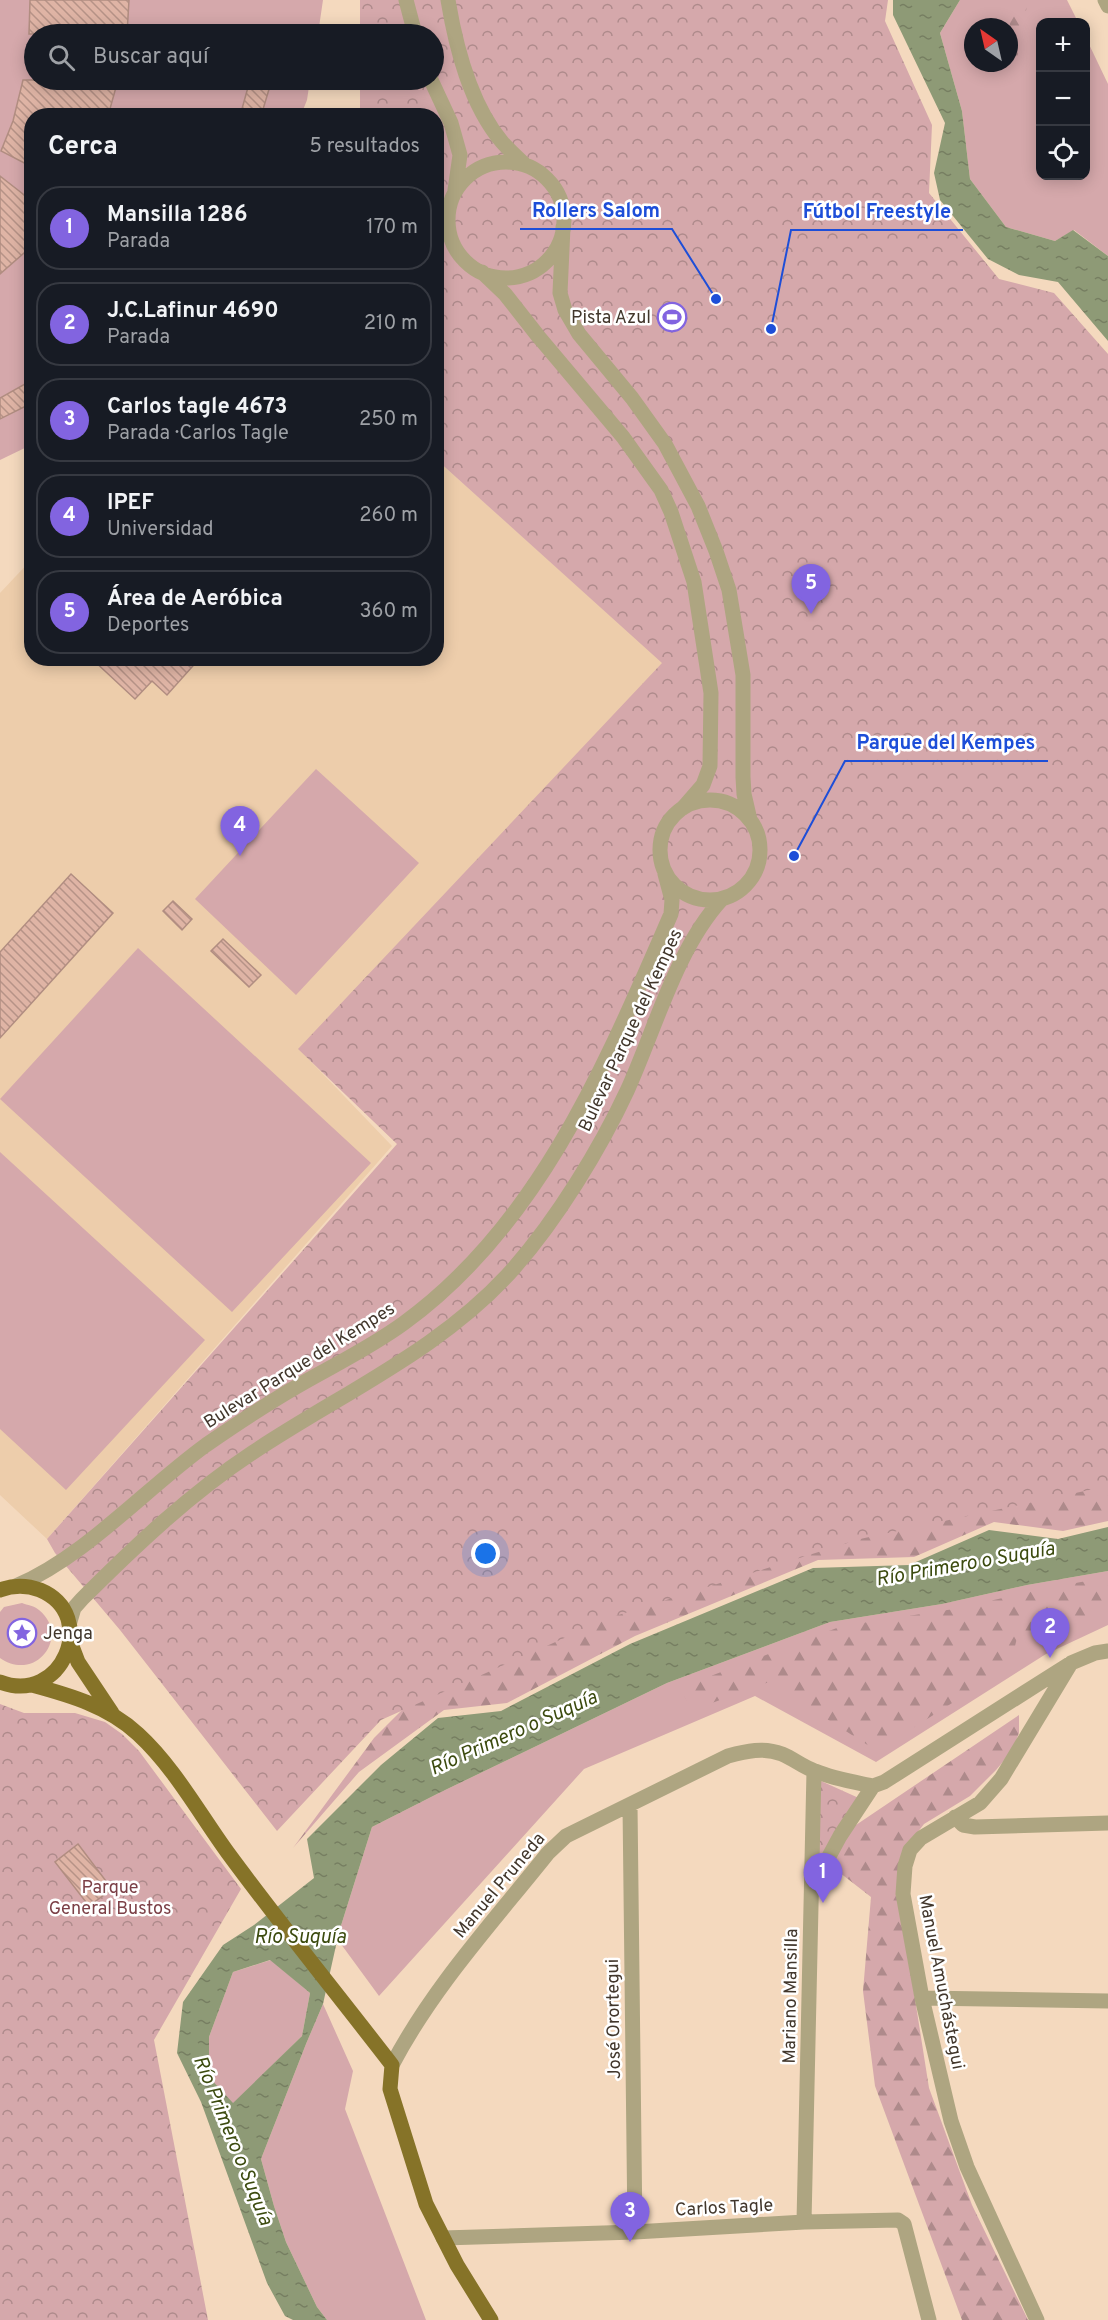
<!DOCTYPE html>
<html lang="es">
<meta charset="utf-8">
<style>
body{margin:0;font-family:Overpass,sans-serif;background:#20242c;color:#f1f3f6}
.controls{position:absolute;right:18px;top:18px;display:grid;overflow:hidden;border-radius:12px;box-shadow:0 3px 15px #0003}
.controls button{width:54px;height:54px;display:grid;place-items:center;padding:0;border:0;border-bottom:2px solid #363941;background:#171b24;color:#f1f3f6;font:30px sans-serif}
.compass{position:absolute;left:964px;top:18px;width:54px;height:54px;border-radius:50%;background:#171b24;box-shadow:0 3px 15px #0003;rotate:326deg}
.you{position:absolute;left:486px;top:1554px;width:21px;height:21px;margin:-15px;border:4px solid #fff;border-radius:50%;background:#1a73e8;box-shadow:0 0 0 9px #1a73e833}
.badge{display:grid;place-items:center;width:39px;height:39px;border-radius:50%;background:#8264e0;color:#fff;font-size:20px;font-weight:700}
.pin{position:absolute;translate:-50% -50px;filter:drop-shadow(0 2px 3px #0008)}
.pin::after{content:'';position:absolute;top:32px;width:21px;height:18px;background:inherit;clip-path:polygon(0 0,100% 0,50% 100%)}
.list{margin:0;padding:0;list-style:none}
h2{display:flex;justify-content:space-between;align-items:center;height:78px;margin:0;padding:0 24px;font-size:26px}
h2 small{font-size:20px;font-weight:400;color:#9ea1a6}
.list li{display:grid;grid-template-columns:39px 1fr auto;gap:18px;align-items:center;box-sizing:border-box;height:84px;margin:0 12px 12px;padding:0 12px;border:2px solid #363941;border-radius:24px}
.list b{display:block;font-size:22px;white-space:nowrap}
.list p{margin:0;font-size:20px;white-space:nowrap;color:#9ea1a6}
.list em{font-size:20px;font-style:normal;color:#9ea1a6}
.icon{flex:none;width:33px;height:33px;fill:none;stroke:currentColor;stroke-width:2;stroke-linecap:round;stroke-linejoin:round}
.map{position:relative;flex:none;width:1108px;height:2320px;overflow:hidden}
.search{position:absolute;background:#171b24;box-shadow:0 3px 15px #0003;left:24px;top:24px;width:420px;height:66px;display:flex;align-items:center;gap:15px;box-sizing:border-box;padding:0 21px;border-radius:33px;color:#9ea1a6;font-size:22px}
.panel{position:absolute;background:#171b24;box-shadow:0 3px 15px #0003;left:24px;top:108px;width:420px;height:558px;border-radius:24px}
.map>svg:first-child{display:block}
.built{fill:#edcdab}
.grass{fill:#d5a8ab;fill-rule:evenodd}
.forest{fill:url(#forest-firs)}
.park{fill:url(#park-crowns)}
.water{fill:url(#water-ripples);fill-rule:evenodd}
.building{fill:url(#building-back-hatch);stroke:#b18d81;stroke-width:1.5}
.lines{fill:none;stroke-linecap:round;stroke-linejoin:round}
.minor{stroke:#aea581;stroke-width:15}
.primary{stroke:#867328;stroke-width:15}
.labels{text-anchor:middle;stroke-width:5;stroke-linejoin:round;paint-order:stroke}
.poi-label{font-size:18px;fill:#42372c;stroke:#fff;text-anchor:end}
.street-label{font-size:18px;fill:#42372c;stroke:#fff}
.park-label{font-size:18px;fill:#7c4047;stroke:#fff}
.water-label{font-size:20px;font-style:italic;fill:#3c4b0f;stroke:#fff}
.leader{fill:none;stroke:#1d4ed8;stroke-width:2}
.callout-dot{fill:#1d4ed8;stroke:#fff;stroke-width:2}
.callout-label{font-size:20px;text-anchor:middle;font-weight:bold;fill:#1d4ed8;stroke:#fff;stroke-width:5;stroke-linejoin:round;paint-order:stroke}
</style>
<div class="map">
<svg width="1108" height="2320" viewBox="0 0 1108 2320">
<defs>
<pattern id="forest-firs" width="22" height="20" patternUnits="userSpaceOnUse" patternTransform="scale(1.5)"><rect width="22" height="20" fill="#d5a8ab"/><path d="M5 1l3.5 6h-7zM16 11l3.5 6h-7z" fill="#ae8a8b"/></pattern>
<pattern id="park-crowns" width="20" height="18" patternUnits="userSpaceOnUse" patternTransform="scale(1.5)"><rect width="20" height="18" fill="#d5a8ab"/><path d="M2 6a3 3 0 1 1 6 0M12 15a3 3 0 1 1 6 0" fill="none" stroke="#ae8a8b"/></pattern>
<pattern id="water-ripples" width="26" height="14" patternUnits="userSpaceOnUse" patternTransform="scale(1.5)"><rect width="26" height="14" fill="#8e9a76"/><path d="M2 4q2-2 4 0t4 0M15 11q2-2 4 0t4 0" fill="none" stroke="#767e61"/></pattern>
<pattern id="building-back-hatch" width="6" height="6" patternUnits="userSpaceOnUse" patternTransform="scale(1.5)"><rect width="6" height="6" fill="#dfb4a5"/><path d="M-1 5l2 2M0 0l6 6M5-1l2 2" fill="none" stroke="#b69387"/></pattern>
</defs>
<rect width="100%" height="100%" fill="#f4d9be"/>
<path class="built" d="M 437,460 L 663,663 L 299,1049 L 392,1146 L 47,1539 L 0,1495 L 0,593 L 31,560 L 32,658 L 436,658 Z"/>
<path class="grass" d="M 0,0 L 323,0 L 318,34 L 34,34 L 34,80 L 310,80 L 307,100 L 301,115 L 32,116 L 31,445 L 0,460 Z
M 960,0 L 1067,0 L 1078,22 L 1040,22 L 1040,176 L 1086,176 L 1086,38 L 1108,84 L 1108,256 L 1074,230 L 1055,241 L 1006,227 L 970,179 L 962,111 L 940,33 ZM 973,27 L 1009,27 L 1009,63 L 973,63 Z
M 316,769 L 419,863 L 296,995 L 195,899 Z
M 138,948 L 371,1163 L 232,1312 L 0,1099 Z
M 0,1152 L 205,1340 L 66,1490 L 0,1429 Z
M 1108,1571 L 1108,1625 L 1046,1654 L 876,1762 L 755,1696 L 584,1769 L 379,1996 L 338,1940 L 339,1932 L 372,1827 L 439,1793 L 667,1683 L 830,1622 L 942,1604 L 1027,1585 Z
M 22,1603 C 27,1605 35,1606 39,1610 C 71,1636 36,1683 0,1658 L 0,1612 L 4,1607 Z
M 271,1960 L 310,1993 L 302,2036 L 233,2104 L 209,2077 L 209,2037 L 233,1972 Z
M 323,2004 L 353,2071 L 345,2109 L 426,2320 L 327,2320 L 317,2307 L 286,2242 L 274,2206 L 261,2159 L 306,2044 Z"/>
<path class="forest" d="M 1006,0 L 1028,0 L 1016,64 Z
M 1108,1364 L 1108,1521 L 1063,1531 L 994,1522 L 914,1557 L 818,1560 L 635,1636 L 507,1703 L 444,1710 L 359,1772 L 293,1848 L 374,1738 L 501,1611 Z
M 1108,1577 L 1108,1615 L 1072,1632 L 1059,1623 L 1017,1638 L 1010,1666 L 877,1751 L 769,1682 L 693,1710 L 679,1688 L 842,1626 L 954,1609 L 1038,1590 Z
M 1019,1715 L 1019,1733 L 1012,1751 L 996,1770 L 970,1796 L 924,1824 L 903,1851 L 898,1891 L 929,2088 L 972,2205 L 1028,2320 L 962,2320 L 875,2086 L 863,1991 L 871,1897 L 826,1862 L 853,1827 Z"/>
<path class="park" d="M 360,0 L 888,0 L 885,21 L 932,125 L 929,193 L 999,279 L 1054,293 L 1108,354 L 1108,1486 L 860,1539 L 609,1618 L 381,1720 L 277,1831 L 120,1630 L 55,1553 L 47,1539 L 397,1144 L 298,1049 L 662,663 L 437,460 L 436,116 L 357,115 L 360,108 L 360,80 L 434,80 L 434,34 L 360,34 Z
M 0,1704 L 24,1713 L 75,1713 L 105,1722 L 122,1734 L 139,1751 L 241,1889 L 154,2040 L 208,2320 L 0,2320 Z
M 821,1781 L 861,1799 L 817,1867 Z"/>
<path class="water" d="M 893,0 L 960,0 L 940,33 L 962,111 L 970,179 L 1006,227 L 1055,241 L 1073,230 L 1108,256 L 1108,341 L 1058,282 L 1019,275 L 988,259 L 940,200 L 934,173 L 945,123 L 893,15 Z
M 1108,1527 L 1108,1571 L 1027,1585 L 942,1604 L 830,1622 L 667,1683 L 439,1793 L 372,1827 L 339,1932 L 323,2004 L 306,2044 L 261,2159 L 274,2206 L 286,2242 L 317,2307 L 327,2320 L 293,2320 L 285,2316 L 267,2283 L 201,2102 L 177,2053 L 183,2002 L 223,1945 L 254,1925 L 314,1878 L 307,1839 L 381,1765 L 438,1718 L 501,1711 L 630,1644 L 813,1568 L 909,1565 L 989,1530 L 1058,1539 ZM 270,1960 L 310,1993 L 302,2036 L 233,2103 L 209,2077 L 209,2037 L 233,1972 Z"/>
<path class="building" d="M 30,0 L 129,0 L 127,34 L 29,34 Z
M 23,80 L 118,80 L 108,116 L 32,116 L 32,167 L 1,151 L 13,121 Z
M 250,80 L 270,86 L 261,116 L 240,116 Z
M 0,176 L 32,201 L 32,246 L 0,274 Z
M 32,380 L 32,403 L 0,419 L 0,398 Z
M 91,658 L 200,658 L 167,695 L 152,681 L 135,699 Z
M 71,874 L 113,913 L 0,1038 L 0,952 Z
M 173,901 L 192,919 L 182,930 L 163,911 Z
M 223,939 L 261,975 L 249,987 L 211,951 Z
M 78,1844 L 112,1889 L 89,1906 L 55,1862 Z"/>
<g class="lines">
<path class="minor" d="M 406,0 L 415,34
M 448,0 C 456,48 470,104 502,142 C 509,150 518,158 525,165
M 1105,0 L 1108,6
M 431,80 L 451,123 L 460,155 L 455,190
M448 220a58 58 0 1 1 116 0a58 58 0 1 1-116 0Z
M 563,227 L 560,293 L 565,310 L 579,334 L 632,398 L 665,444 L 698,506 L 716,551 L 729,590 L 743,675 L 743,777 L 744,794 L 750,820
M 482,272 L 505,294 L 538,336 L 623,437 L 661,490 L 671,512 L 694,582 L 711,693 L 710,766 L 703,785 L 683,808
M660 850a50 50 0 1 1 100 0a50 50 0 1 1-100 0Z
M 16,1586 C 86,1556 144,1490 206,1445 C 235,1425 265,1405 296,1387 C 332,1366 370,1348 404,1323 C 540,1224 606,1063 671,914 L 672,900 L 665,874
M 69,1625 L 74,1608 L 82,1599 C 135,1546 190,1494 252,1453 C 340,1394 443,1349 514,1268 C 557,1219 600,1149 627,1091 C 655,1030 676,949 722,899
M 873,1786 L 884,1782 L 1071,1663 L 1095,1653 L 1108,1651
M 630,1805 L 635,2232
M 955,1817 L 963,1825 L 975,1827 L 1108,1823
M 813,1886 L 840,1836 L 873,1786
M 922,1998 L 1108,2001
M 392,2065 C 433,1987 493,1922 548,1853 L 566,1836 L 728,1756 C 746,1751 764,1747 782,1754 C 794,1759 803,1767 815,1771 C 834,1779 854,1782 873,1786
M 804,2222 L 814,1771
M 443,2238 L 635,2232 L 804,2222 L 898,2220 L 904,2224 L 929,2320
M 1037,2320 L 967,2167 L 951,2121 L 922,1998 L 903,1894 L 905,1866 L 910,1850 L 921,1838 L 980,1803 L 1001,1779 L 1071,1663"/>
<path class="primary" d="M 0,1590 C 13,1585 27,1585 40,1590 C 100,1615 62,1706 0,1682
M 70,1641 L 78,1662 L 112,1713
M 32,1685 C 69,1695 108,1706 138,1734 C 174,1767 199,1813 228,1853 C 281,1925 338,1995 392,2065 L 390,2089 L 426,2204 L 457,2265 L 491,2320"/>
</g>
<defs>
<g id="stadium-ring" transform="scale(1.5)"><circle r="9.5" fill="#fff" stroke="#8264e0" stroke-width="1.5"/><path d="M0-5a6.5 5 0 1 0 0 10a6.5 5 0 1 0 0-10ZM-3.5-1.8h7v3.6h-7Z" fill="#8264e0"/></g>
<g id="sight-ring" transform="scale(1.5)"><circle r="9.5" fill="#fff" stroke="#8264e0" stroke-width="1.5"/><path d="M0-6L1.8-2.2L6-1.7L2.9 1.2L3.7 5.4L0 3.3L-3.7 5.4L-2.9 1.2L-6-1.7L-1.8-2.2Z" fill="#8264e0"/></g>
</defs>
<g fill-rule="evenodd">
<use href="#stadium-ring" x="672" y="317"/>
<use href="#sight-ring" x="22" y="1633"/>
</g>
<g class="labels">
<g class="poi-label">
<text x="651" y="323">Pista Azul</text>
<text x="43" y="1639" text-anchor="start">Jenga</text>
</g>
<g class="street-label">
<text transform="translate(630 1030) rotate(-65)" y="6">Bulevar Parque del Kempes</text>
<text transform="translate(299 1365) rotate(-32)" y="6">Bulevar Parque del Kempes</text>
<text transform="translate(499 1885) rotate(-50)" y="6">Manuel Pruneda</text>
<text transform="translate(942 1982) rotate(79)" y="6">Manuel Amuchástegui</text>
<text transform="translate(790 1996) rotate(-89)" y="6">Mariano Mansilla</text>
<text transform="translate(613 2019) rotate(-91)" y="6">José Orortegui</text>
<text transform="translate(724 2207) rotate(-3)" y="6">Carlos Tagle</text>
</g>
<g class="park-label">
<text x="110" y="1893">Parque<tspan x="110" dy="21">General Bustos</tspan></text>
</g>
<g class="water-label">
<text transform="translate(965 1563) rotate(-10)" y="7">Río Primero o Suquía</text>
<text transform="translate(513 1732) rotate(-24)" y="7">Río Primero o Suquía</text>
<text x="300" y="1943">Río Suquía</text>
<text transform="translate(234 2140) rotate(68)" y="7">Río Primero o Suquía</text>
</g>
</g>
<path class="leader" d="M716 299L672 229H520M771 329L791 230H963M794 856L845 761H1048"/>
<g class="callout-dot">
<circle cx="716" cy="299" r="6"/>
<circle cx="771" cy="329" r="6"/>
<circle cx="794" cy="856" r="6"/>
</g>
<g class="callout-label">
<text x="596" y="217">Rollers Salom</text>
<text x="877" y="218">Fútbol Freestyle</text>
<text x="946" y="749">Parque del Kempes</text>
</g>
</svg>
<div class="controls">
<button>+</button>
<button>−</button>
<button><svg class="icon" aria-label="locate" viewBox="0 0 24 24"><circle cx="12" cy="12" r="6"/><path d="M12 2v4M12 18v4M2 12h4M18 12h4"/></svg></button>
</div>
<svg class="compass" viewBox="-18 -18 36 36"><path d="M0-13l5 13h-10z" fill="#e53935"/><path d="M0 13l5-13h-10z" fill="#9ea1a6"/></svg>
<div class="you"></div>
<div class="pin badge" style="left:823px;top:1903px">1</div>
<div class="pin badge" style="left:1050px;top:1658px">2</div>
<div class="pin badge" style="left:630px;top:2242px">3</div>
<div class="pin badge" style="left:240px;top:856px">4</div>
<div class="pin badge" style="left:811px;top:614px">5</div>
<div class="search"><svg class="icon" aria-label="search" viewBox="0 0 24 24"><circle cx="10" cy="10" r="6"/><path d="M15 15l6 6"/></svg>Buscar aquí</div>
<section class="panel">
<h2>Cerca<small>5 resultados</small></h2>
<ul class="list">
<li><span class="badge">1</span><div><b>Mansilla 1286</b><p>Parada</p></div><em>170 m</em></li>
<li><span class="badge">2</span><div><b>J.C.Lafinur 4690</b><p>Parada</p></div><em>210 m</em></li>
<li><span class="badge">3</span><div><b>Carlos tagle 4673</b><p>Parada · Carlos Tagle</p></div><em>250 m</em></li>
<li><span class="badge">4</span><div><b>IPEF</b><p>Universidad</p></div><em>260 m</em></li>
<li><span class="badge">5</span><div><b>Área de Aeróbica</b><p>Deportes</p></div><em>360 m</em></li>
</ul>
</section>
</div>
